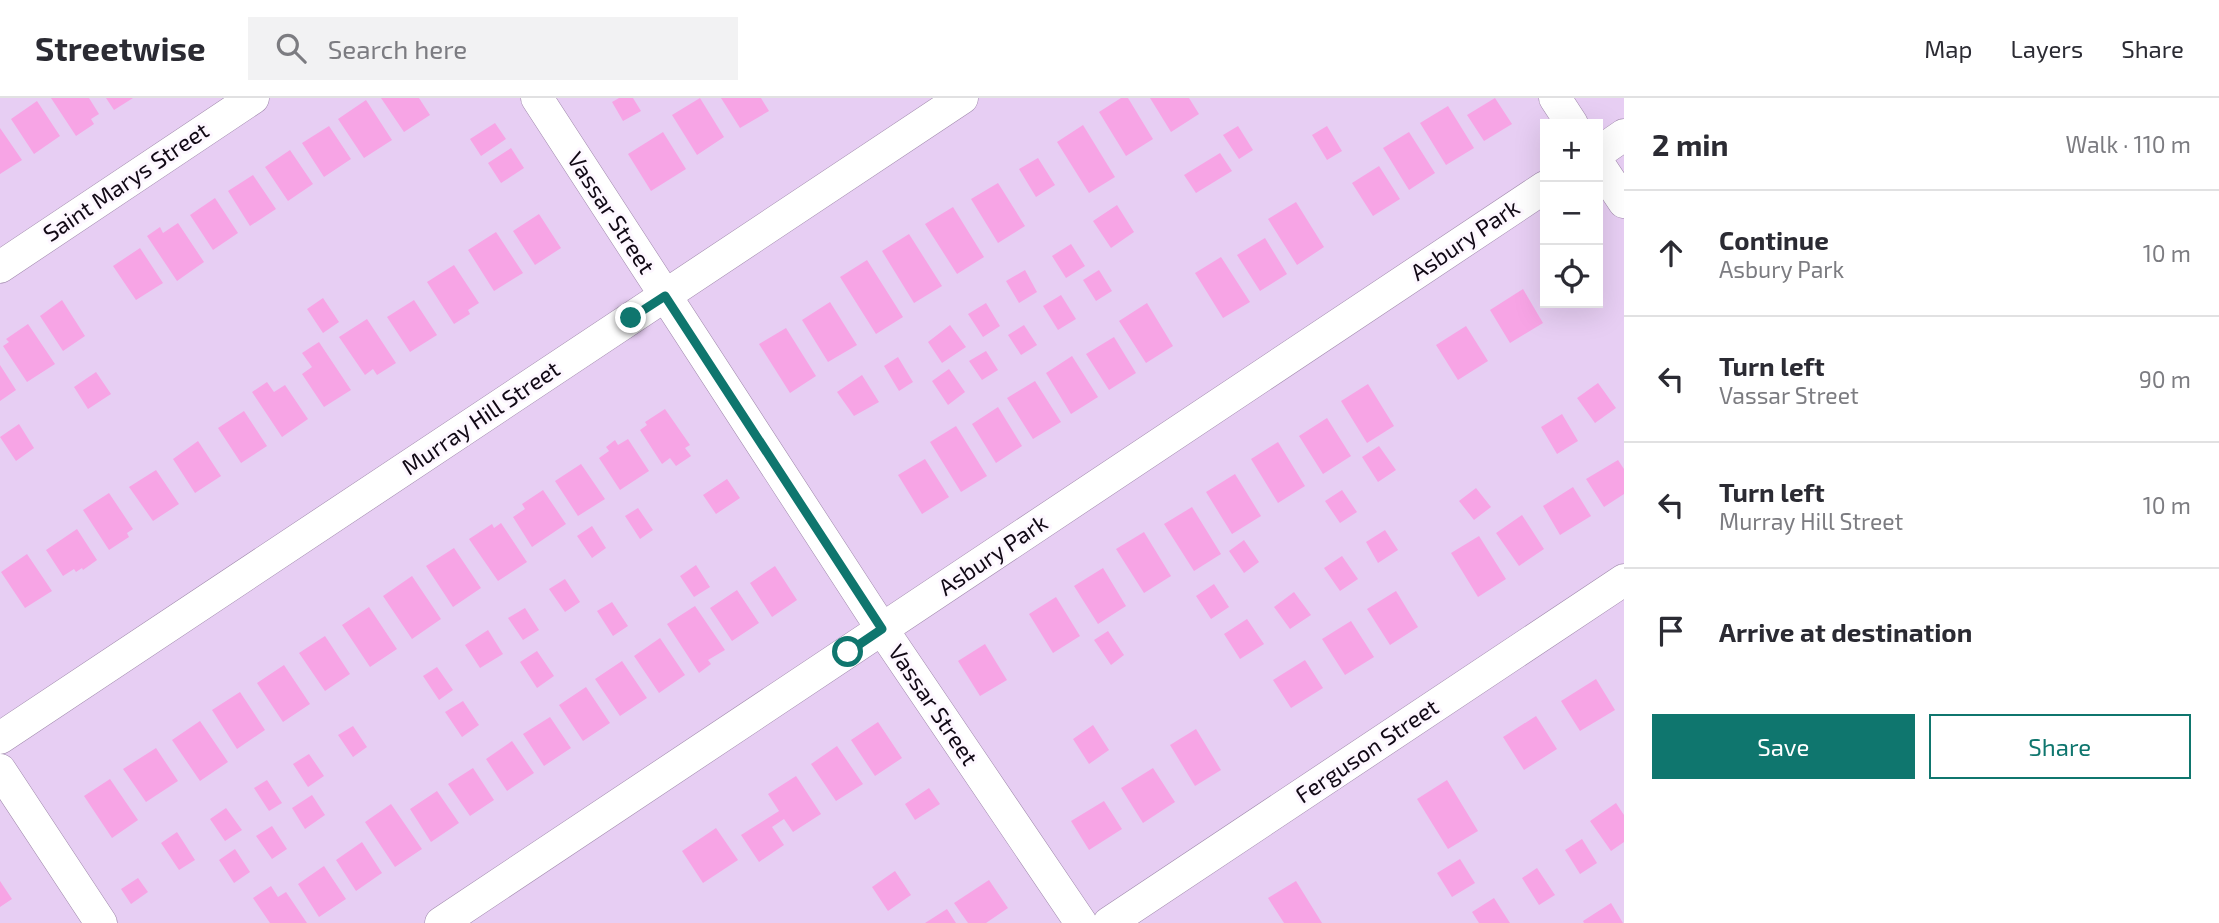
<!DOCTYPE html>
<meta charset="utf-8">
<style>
body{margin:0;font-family:"Exo 2",sans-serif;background:#f2f2f3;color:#2b2b33}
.controls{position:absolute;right:21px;top:21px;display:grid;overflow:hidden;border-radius:0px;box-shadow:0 7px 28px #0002}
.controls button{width:63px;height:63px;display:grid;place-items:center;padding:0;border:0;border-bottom:2px solid #e1e1e2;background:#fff;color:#2b2b33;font:35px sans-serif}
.stop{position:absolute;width:21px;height:21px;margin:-16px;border:5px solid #0f766e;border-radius:50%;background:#fff}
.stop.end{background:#0f766e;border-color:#fff;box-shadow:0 2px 7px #0008}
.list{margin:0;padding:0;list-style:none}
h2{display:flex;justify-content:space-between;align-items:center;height:91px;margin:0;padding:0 28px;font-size:30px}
h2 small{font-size:23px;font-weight:400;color:#7c7c81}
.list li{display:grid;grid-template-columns:46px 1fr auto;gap:21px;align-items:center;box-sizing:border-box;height:126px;padding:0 28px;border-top:2px solid #e1e1e2}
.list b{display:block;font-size:26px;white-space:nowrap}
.list p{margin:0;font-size:23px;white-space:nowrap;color:#7c7c81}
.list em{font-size:23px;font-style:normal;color:#7c7c81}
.actions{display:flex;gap:14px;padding:21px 28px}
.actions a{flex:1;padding:16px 0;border:2px solid #0f766e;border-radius:0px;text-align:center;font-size:24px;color:#0f766e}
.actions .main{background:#0f766e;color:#fff}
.icon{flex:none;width:38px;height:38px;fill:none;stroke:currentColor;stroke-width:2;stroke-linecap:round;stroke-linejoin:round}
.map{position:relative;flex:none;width:1624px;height:825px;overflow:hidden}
header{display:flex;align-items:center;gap:42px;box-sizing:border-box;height:98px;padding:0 35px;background:#fff;border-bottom:2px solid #e1e1e2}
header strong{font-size:33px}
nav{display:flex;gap:38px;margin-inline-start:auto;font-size:24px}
.search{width:490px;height:63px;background:#f2f2f3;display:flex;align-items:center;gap:18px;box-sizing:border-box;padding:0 24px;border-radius:0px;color:#7c7c81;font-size:26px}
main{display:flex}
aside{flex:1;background:#fff}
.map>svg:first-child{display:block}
.building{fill:#f7a4e5}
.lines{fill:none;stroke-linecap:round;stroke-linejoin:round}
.minor-casing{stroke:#9f88ab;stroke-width:33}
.minor{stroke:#fff;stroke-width:32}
.route{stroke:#0f766e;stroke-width:9}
.labels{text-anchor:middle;stroke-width:6;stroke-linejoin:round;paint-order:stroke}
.street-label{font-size:23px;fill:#110915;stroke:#fdf7ff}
</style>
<header>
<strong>Streetwise</strong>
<div class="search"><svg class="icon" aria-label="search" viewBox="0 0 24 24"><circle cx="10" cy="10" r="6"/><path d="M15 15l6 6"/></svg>Search here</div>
<nav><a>Map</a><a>Layers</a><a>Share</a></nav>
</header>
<main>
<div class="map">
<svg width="1624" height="825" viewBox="0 0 1624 825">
<rect width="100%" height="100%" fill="#e7cef3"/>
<path class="building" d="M 51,0 L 89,0 L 99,16 L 91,21 L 94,26 L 76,38 Z
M 106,0 L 133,0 L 114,12 Z
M 381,0 L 419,0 L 430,17 L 404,34 Z
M 619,0 L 633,0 L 641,13 L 623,23 L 612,4 Z
M 700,0 L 724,39 L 697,57 L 672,17 Z
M 721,0 L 761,0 L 769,13 L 740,30 Z
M 1121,0 L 1128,0 L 1153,41 L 1126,58 L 1099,14 Z
M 1150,0 L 1189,0 L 1199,16 L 1171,34 Z
M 1495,0 L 1512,26 L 1484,43 L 1467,17 Z
M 366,2 L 392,42 L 364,60 L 338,21 Z
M 37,3 L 60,38 L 34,56 L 11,21 Z
M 1448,8 L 1474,50 L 1446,67 L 1420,25 Z
M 495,25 L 506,41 L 481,58 L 470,41 Z
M 1083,27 L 1115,79 L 1089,95 L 1057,44 Z
M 329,28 L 351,61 L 324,79 L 302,45 Z
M 1238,28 L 1253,52 L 1239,61 L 1223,37 Z
M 1327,28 L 1342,53 L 1327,62 L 1312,37 Z
M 0,30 L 22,62 L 0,76 Z
M 663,34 L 686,71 L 651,93 L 628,56 Z
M 1409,34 L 1435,75 L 1409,92 L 1383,50 Z
M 511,50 L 524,70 L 501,85 L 488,65 Z
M 290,52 L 313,86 L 288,103 L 265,69 Z
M 1220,55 L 1232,73 L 1196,95 L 1184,77 Z
M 1038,60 L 1055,87 L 1036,99 L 1019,71 Z
M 1379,68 L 1400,101 L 1373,118 L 1352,85 Z
M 253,77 L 276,111 L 250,128 L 228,93 Z
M 998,85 L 1025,128 L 998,145 L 971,101 Z
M 215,100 L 238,135 L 213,152 L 190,117 Z
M 1296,104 L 1324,149 L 1297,167 L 1268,121 Z
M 1117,107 L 1134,134 L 1111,150 L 1093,123 Z
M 953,109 L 984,159 L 957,176 L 925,126 Z
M 539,116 L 561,150 L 535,167 L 513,133 Z
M 178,125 L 204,164 L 177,183 L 147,138 L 160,129 L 163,135 Z
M 496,134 L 523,175 L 494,193 L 468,152 Z
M 909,136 L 942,188 L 914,205 L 882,153 Z
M 1265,140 L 1287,176 L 1260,193 L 1237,157 Z
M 1071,146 L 1085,168 L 1066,180 L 1052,158 Z
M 140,150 L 163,185 L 136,202 L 113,168 Z
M 1221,159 L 1250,204 L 1223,220 L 1195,175 Z
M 867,162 L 903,219 L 876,236 L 840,179 Z
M 454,167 L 479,205 L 468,212 L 470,216 L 454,226 L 427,184 Z
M 1025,172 L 1037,194 L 1019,205 L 1006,183 Z
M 1099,172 L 1112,193 L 1096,203 L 1083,182 Z
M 1523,191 L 1543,225 L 1510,245 L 1490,212 Z
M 1061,197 L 1076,221 L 1058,232 L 1043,208 Z
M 323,200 L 339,224 L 323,235 L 307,211 Z
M 62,202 L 85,238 L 63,253 L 40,218 Z
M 414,202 L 437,237 L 410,254 L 387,219 Z
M 830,204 L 857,247 L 828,264 L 802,222 Z
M 986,205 L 1000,228 L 983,239 L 968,216 Z
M 1147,205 L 1173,248 L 1146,265 L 1119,223 Z
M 367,221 L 396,265 L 377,277 L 373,271 L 365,277 L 339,239 Z
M 28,226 L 55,266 L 27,284 L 3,248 L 9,244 L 6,241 Z
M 950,227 L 966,249 L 942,265 L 928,244 Z
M 1024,227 L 1037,247 L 1021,257 L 1008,237 Z
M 1466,228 L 1488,263 L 1458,282 L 1436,247 Z
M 786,230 L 816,278 L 790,295 L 759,246 Z
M 1114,239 L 1136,275 L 1109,292 L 1086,256 Z
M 319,244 L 351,292 L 324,309 L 302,276 L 312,269 L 302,255 Z
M 986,253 L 998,272 L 982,282 L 969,263 Z
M 1072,258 L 1098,299 L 1071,316 L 1046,275 Z
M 898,259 L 913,284 L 899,293 L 884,268 Z
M 0,267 L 16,292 L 0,303 Z
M 949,271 L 965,294 L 948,307 L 932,283 Z
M 96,274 L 111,296 L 88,311 L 74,289 Z
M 862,277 L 879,304 L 854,318 L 837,294 Z
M 1035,283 L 1061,324 L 1033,341 L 1007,300 Z
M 267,284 L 274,294 L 285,287 L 308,321 L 282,339 L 252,294 Z
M 1598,285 L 1616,310 L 1595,325 L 1577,300 Z
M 1368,286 L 1394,328 L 1367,345 L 1341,303 Z
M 998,309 L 1022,348 L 996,365 L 972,326 Z
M 665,311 L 690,347 L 685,350 L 691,358 L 676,368 L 670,360 L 662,366 L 640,332 L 647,327 L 645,324 Z
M 244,313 L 267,348 L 241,365 L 218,330 Z
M 1562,316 L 1578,343 L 1557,356 L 1541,329 Z
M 1327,320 L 1351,358 L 1323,376 L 1299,338 Z
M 19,326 L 34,350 L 16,363 L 0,339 Z
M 956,328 L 987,378 L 961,394 L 930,344 Z
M 628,341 L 649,373 L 620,392 L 599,360 L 609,353 L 606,349 L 615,342 L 618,347 Z
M 198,343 L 221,378 L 195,395 L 173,361 Z
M 1278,344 L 1305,388 L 1278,405 L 1251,361 Z
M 1379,348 L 1396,372 L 1378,384 L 1362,359 Z
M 925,361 L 949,399 L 922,416 L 898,377 Z
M 1618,362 L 1624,371 L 1624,396 L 1604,409 L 1586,381 Z
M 581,366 L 605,401 L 578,418 L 555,383 Z
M 156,372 L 179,406 L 153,423 L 129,389 Z
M 1235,376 L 1261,418 L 1232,436 L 1206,394 Z
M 727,381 L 740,400 L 716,416 L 703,397 Z
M 1573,389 L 1591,418 L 1560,437 L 1543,408 Z
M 1476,390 L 1491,409 L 1474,422 L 1459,403 Z
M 543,392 L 566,426 L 532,449 L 513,419 L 525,411 L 522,406 Z
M 1342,392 L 1357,414 L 1340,425 L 1325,403 Z
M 109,395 L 133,431 L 127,435 L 129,439 L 109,452 L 83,412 Z
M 1192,409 L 1221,456 L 1194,473 L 1164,426 Z
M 638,410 L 653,432 L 640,441 L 625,418 Z
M 1522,417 L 1544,451 L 1519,468 L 1496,435 Z
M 501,425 L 527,464 L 498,483 L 469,441 L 492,426 L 494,430 Z
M 592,428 L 606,450 L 592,460 L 577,438 Z
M 77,431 L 97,462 L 83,472 L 82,470 L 76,474 L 74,471 L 63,478 L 46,452 Z
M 1385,432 L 1398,452 L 1378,465 L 1366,444 Z
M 1144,434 L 1171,478 L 1144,495 L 1116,451 Z
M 1479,438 L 1506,481 L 1478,499 L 1451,455 Z
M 1244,442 L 1259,464 L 1244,475 L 1229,453 Z
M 454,450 L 481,490 L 453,509 L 426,468 Z
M 27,456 L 52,493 L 25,510 L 1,474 Z
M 1342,458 L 1358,481 L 1340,493 L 1324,470 Z
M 696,467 L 710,489 L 694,499 L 680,478 Z
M 775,468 L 797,502 L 772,519 L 750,485 Z
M 1103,470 L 1126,508 L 1098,526 L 1074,488 Z
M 412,478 L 441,521 L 412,541 L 383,498 Z
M 565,481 L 580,504 L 565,514 L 549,491 Z
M 1214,486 L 1229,509 L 1211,521 L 1196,498 Z
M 737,492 L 759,525 L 732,543 L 710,510 Z
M 1396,493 L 1418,529 L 1390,547 L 1367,511 Z
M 1294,494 L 1311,517 L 1290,531 L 1274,509 Z
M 1056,499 L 1080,538 L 1053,555 L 1029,516 Z
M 612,504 L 628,528 L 613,538 L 597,513 Z
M 695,508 L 725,552 L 708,562 L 711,566 L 699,575 L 667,526 Z
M 369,509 L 397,551 L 370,569 L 342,527 Z
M 525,510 L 539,532 L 523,542 L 508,520 Z
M 1247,521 L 1264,546 L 1240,561 L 1224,536 Z
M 1351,523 L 1374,559 L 1345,577 L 1322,541 Z
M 488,532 L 503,556 L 480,570 L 465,547 Z
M 1108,533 L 1124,557 L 1111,567 L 1094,542 Z
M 325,538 L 350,576 L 325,593 L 299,555 Z
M 660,540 L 685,577 L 659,595 L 634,558 Z
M 985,546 L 1007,582 L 980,598 L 958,563 Z
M 537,553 L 554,578 L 537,590 L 520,564 Z
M 1305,562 L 1323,590 L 1291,610 L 1273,582 Z
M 622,563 L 647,600 L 620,618 L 595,581 Z
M 284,567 L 310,606 L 283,624 L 257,585 Z
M 437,569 L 453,592 L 439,602 L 423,578 Z
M 1596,581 L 1615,612 L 1580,633 L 1561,603 Z
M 586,589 L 610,625 L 583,643 L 559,607 Z
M 240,594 L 265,632 L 237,651 L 212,612 Z
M 463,603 L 479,627 L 462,639 L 445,614 Z
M 1536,618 L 1557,651 L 1524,672 L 1503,639 Z
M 550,619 L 571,650 L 544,668 L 523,636 Z
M 200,623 L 228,664 L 200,683 L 172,642 Z
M 878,624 L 902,660 L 875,678 L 851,642 Z
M 1093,627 L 1109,652 L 1089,666 L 1073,641 Z
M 353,628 L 367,649 L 353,659 L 338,637 Z
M 1196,631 L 1221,672 L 1195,688 L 1170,647 Z
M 512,643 L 534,675 L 507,693 L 486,661 Z
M 837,648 L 863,686 L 836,703 L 811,666 Z
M 156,650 L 178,683 L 146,704 L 123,671 Z
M 309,656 L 324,678 L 308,689 L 293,666 Z
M 473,670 L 494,702 L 470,718 L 448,686 Z
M 1153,670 L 1175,704 L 1143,725 L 1121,690 Z
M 796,678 L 821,716 L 793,734 L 784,721 L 772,729 L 784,747 L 759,764 L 741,737 L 779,713 L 768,696 Z
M 110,681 L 138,722 L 112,740 L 84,698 Z
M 267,682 L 282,705 L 269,713 L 254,690 Z
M 1447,682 L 1478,733 L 1448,751 L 1417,701 Z
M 929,690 L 940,706 L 915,722 L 905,706 Z
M 437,693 L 459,725 L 431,744 L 410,711 Z
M 312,697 L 325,717 L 305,731 L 292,710 Z
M 1104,703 L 1122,731 L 1089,752 L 1071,723 Z
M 1616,705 L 1624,717 L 1624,744 L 1611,753 L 1590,723 Z
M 391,706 L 422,751 L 395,769 L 365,724 Z
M 226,710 L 242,732 L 225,743 L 210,721 Z
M 272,728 L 287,751 L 272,761 L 256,738 Z
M 716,730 L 738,762 L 703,785 L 682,753 Z
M 177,734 L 195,762 L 179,772 L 161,745 Z
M 1582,741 L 1597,765 L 1580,776 L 1565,752 Z
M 362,744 L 382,775 L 356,793 L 336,762 Z
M 235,751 L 250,774 L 234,785 L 219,762 Z
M 1460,761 L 1475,785 L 1452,799 L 1437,775 Z
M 324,768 L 346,801 L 319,819 L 298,786 Z
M 1537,770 L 1555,797 L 1539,807 L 1522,780 Z
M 895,773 L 911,797 L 888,813 L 872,789 Z
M 138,780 L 148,794 L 131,806 L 121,791 Z
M 989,782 L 1008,810 L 986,825 L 968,825 L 954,805 Z
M 0,783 L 12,801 L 0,809 Z
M 1296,783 L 1322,825 L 1284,825 L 1268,800 Z
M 271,788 L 278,799 L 286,794 L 307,825 L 270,825 L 253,800 Z
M 1494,800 L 1510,825 L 1479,825 L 1472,814 Z
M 1611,805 L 1623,825 L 1584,825 L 1583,823 Z
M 947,811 L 956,825 L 925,825 Z"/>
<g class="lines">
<g class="minor-casing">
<path id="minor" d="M 537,0 L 882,531 L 1081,825
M 1555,0 L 1572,26
M 1598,55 L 1624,37
M 1598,65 L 1624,104
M 0,169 L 253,0
M 0,640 L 962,0
M 0,672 L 101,825
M 441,825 L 1545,89
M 1109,825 L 1624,482"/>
</g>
<use href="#minor" class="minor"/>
</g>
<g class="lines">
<path class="route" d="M 631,220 L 665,198 L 882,531 L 848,554"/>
</g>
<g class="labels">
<g class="street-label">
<text transform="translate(126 84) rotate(-34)" y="8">Saint Marys Street</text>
<text transform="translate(611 115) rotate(57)" y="8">Vassar Street</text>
<text transform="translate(1465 142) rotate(-34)" y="8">Asbury Park</text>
<text transform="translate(481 320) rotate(-34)" y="8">Murray Hill Street</text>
<text transform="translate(993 457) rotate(-34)" y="8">Asbury Park</text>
<text transform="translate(933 607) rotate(56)" y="8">Vassar Street</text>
<text transform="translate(1367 653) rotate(-34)" y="8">Ferguson Street</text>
</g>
</g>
</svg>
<div class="controls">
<button>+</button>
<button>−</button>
<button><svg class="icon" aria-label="locate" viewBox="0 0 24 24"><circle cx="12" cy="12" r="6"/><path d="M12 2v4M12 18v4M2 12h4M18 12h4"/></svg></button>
</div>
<div class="stop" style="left:848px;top:554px"></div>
<div class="stop end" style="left:631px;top:220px"></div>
</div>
<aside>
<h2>2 min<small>Walk · 110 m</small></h2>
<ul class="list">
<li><svg class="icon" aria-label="ahead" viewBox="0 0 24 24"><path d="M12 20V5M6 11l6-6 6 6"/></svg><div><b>Continue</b><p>Asbury Park</p></div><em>10 m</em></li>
<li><svg class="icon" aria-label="left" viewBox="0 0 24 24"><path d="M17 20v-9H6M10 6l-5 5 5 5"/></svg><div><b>Turn left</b><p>Vassar Street</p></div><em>90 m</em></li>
<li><svg class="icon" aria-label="left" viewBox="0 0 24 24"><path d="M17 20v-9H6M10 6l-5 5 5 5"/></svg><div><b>Turn left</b><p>Murray Hill Street</p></div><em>10 m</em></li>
<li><svg class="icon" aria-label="arrive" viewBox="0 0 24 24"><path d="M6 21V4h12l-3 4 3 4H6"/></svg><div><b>Arrive at destination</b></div></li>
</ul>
<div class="actions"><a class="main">Save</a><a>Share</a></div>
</aside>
</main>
